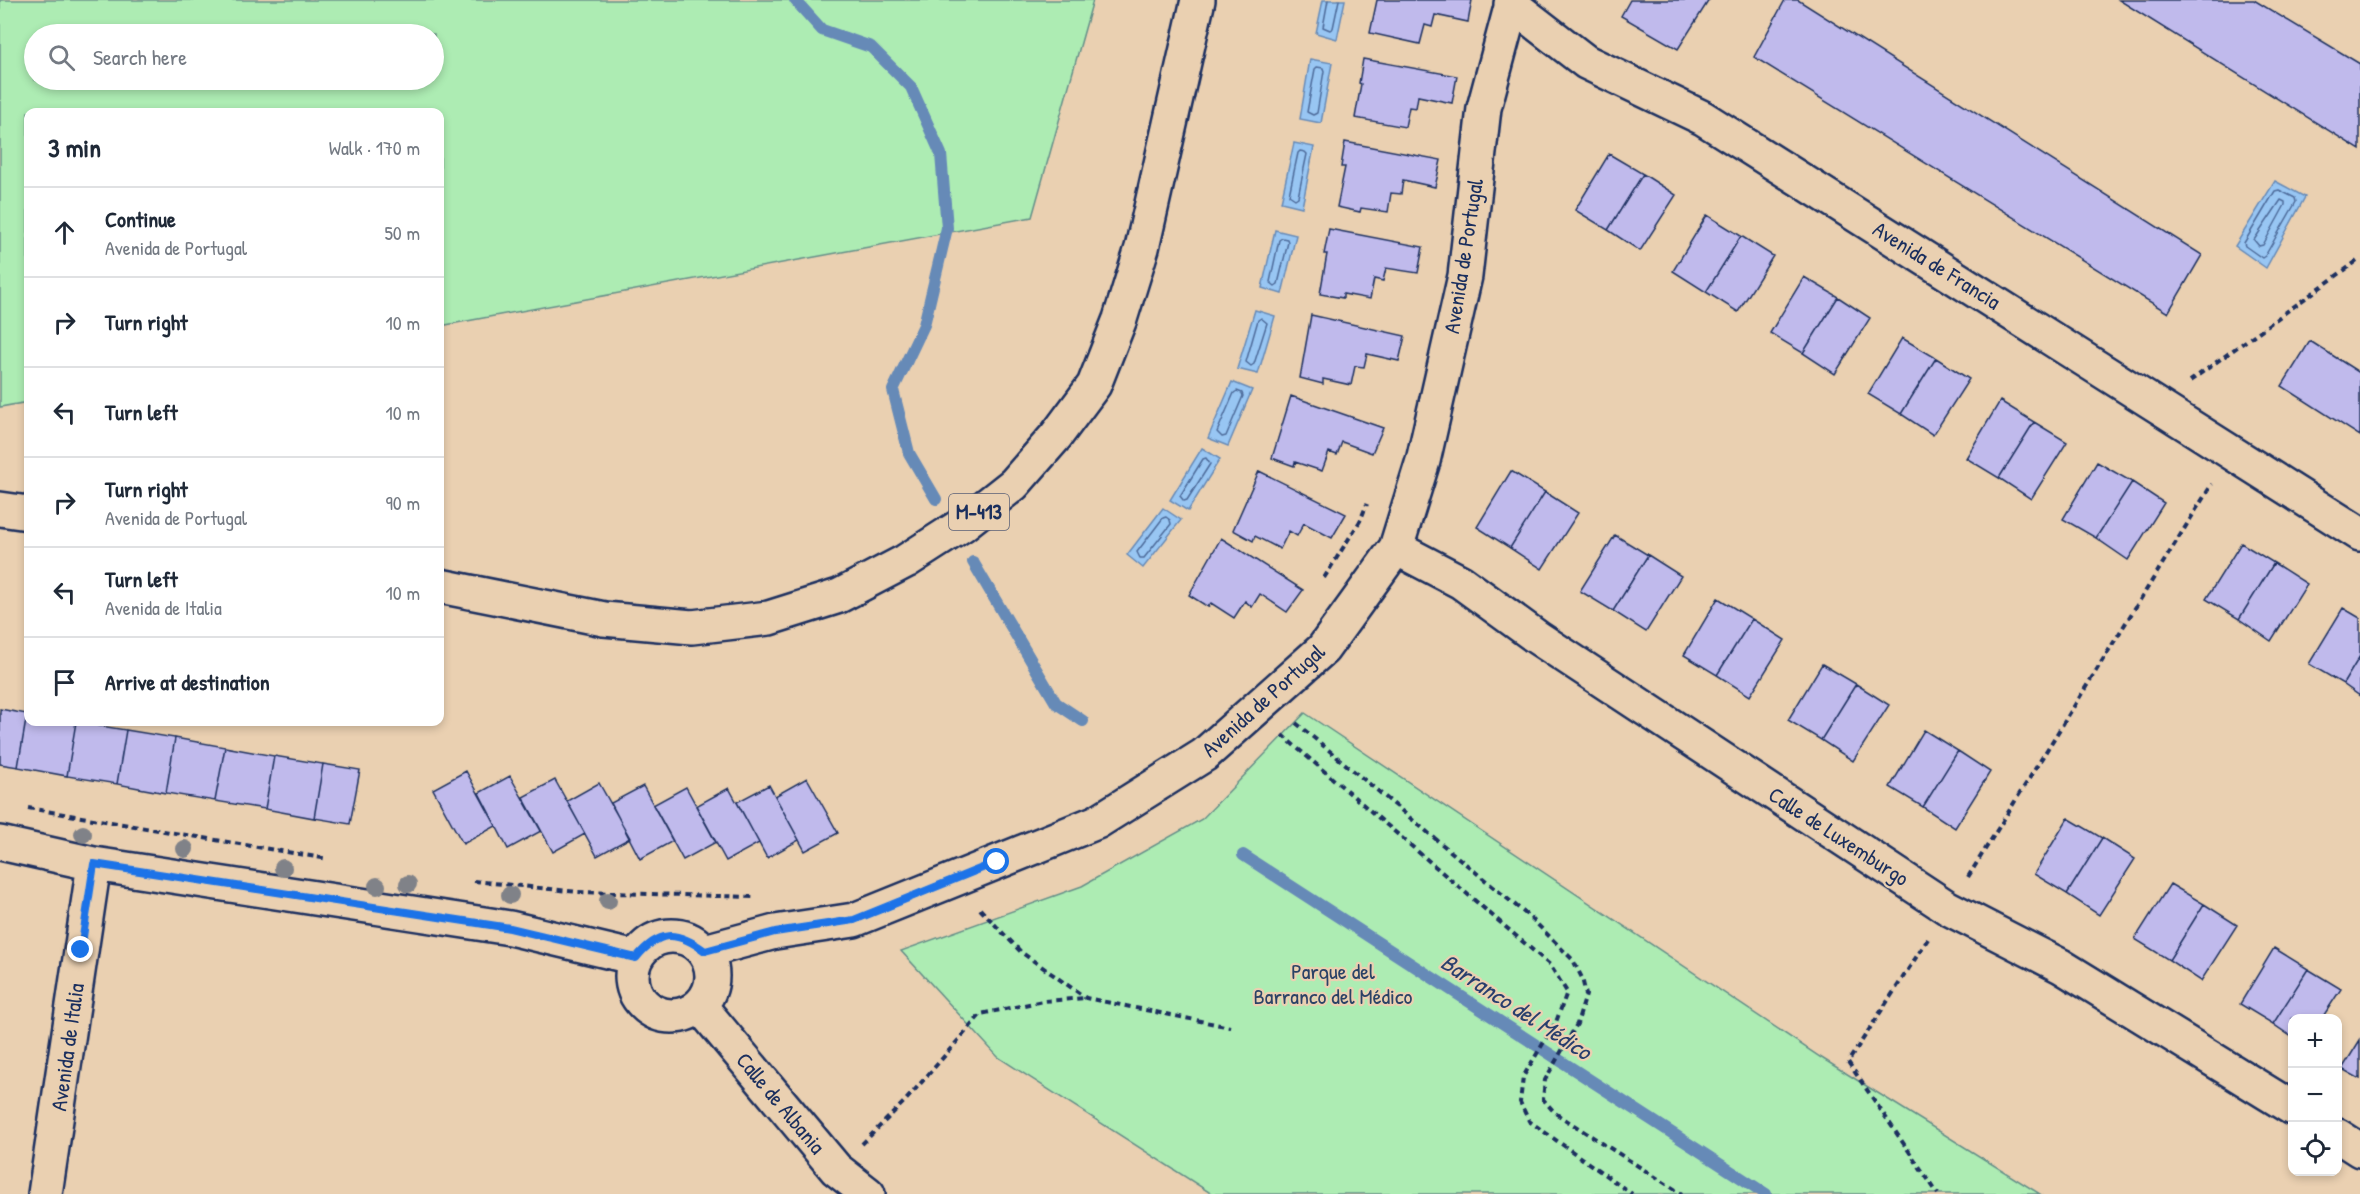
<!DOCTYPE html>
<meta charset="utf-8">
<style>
body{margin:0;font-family:"Patrick Hand",sans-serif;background:#f2f2f3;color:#1f2937}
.controls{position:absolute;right:18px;bottom:18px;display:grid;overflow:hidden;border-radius:12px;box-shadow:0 3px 9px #0003}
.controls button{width:54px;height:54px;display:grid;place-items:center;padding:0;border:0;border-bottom:2px solid #e0e1e3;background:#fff;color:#1f2937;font:30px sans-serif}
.stop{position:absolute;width:18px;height:18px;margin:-14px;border:4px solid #1a73e8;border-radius:50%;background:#fff}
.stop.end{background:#1a73e8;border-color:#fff;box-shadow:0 2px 6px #0008}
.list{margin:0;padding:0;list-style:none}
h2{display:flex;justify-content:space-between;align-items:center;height:78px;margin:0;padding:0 24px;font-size:26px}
h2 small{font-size:20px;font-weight:400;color:#747a83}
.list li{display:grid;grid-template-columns:39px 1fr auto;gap:18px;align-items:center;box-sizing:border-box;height:90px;padding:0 24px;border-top:2px solid #e0e1e3}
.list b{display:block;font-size:22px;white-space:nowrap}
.list p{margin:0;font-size:20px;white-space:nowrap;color:#747a83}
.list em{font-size:20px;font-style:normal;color:#747a83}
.icon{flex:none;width:33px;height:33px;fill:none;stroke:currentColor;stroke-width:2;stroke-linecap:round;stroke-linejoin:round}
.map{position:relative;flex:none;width:2360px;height:1194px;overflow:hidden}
.search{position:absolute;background:#fff;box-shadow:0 3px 9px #0003;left:24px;top:24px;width:420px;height:66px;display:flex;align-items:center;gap:15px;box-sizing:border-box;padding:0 21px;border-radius:33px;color:#747a83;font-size:22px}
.panel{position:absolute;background:#fff;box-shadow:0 3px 9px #0003;left:24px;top:108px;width:420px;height:618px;border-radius:12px}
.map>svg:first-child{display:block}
.green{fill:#adecb3;stroke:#648e88;stroke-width:1.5;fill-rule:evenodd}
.water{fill:#98c6f3;stroke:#668ab7;stroke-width:1.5}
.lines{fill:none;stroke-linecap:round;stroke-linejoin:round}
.shore{stroke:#4d6b9a;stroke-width:1.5}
.stream{stroke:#668ab7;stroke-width:12}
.building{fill:#c0baec;stroke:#1b2f5e;stroke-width:1.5}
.minor-casing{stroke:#1b2f5e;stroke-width:38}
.primary-casing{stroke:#1b2f5e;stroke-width:38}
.path{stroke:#1b2f5e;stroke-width:4;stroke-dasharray:6 4.5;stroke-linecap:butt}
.minor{stroke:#ead0b1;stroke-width:33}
.primary{stroke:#ead0b1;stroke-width:33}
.tree{fill:#808288}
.route{stroke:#1a73e8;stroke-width:8}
.labels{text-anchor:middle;stroke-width:4.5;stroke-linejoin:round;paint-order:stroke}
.shield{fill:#ead0b1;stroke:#595f77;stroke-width:1.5}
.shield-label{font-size:21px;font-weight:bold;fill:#1b2f5e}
.street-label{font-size:22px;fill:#1b2f5e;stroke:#ead0b1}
.park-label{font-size:22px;fill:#2a4266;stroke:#ead0b1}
.water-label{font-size:24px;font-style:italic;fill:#283e6d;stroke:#ead0b1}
</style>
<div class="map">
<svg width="2360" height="1194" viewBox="0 0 2360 1194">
<rect width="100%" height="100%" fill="#ead0b1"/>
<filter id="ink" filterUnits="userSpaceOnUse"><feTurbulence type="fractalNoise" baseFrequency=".0167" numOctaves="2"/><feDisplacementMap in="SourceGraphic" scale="12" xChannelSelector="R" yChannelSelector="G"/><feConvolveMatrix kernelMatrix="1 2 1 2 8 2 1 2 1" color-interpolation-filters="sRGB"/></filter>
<g filter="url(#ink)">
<path class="green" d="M 0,0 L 1093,0 L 1032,217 L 440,326 L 440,112 L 28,112 L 28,402 L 0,407 ZM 34,34 L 434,34 L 434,80 L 34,80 Z
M 1305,713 L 1820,1057 L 2040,1194 L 1212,1194 L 998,1057 L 901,951 L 1082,886 L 1202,819 Z"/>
<path class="water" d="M 1323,0 L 1345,0 L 1337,39 L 1316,33 Z
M 1310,59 L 1332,63 L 1321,123 L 1300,119 Z
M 1294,143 L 1314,147 L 1302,207 L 1281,202 Z
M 2275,181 L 2305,197 L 2266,268 L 2235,246 Z
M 1275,230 L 1296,235 L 1282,294 L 1262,288 Z
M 1255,310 L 1275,316 L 1258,374 L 1237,369 Z
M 1232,382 L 1252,390 L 1228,446 L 1208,438 Z
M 1202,448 L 1220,459 L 1188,511 L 1170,500 Z
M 1163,508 L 1181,520 L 1143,568 L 1127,555 Z"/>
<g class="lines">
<path class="shore" d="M 1328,0 L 1323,27 L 1330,30 L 1333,28 L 1339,0
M 1317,67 L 1323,68 L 1324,71 L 1317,113 L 1313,115 L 1307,112 L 1315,69 Z
M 1300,151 L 1305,152 L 1307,154 L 1298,197 L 1295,199 L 1289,195 L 1298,153 Z
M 2279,190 L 2295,198 L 2296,202 L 2265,256 L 2262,258 L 2245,246 L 2244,243 L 2275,191 Z
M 2281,200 L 2285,202 L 2285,205 L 2263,245 L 2259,246 L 2254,240 Z
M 1282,238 L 1287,239 L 1288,242 L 1278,284 L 1275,286 L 1270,282 L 1279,240 Z
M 1261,318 L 1267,323 L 1254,364 L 1251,366 L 1246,362 L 1258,320 Z
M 1237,391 L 1242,393 L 1243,396 L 1226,436 L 1222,437 L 1217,432 L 1234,393 Z
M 1206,458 L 1210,464 L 1187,500 L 1184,501 L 1180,496 L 1203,459 Z
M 1166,517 L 1170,520 L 1171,524 L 1144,558 L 1140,558 L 1137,552 L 1163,518 Z"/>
<path class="stream" d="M 795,0 L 822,30 L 871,47 L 911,87 L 941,154 L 947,228 L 924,325 L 893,390 L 909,453 L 936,499
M 973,562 L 1056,703 L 1083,721
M 1243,855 L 1766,1194"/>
</g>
<path class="building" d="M 1377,0 L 1472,0 L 1468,22 L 1435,15 L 1432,27 L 1425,25 L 1420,44 L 1370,33 Z
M 1630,0 L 1709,0 L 1678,49 L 1621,16 Z
M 1785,0 L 1798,0 L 2202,255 L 2168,313 L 1754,57 Z
M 2119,0 L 2254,0 L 2360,64 L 2360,150 Z
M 1363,59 L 1457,76 L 1452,103 L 1418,96 L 1416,108 L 1409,107 L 1405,127 L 1355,118 L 1361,84 L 1359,83 Z
M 1345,142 L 1441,160 L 1435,187 L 1403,180 L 1401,194 L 1391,193 L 1388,212 L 1361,208 L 1360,212 L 1337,207 L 1345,167 L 1341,167 Z
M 1609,154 L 1643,174 L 1608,230 L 1575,210 Z
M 1643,174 L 1676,195 L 1640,251 L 1608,230 Z
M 1707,215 L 1741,236 L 1706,292 L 1673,271 Z
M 1329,229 L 1423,247 L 1418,273 L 1386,268 L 1383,281 L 1374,279 L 1370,299 L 1343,294 L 1343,298 L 1320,294 L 1327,254 L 1324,254 Z
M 1741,236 L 1773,256 L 1738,312 L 1706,292 Z
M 1804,277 L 1838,297 L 1803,353 L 1770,333 Z
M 1838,297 L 1870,318 L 1835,374 L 1803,353 Z
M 1311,315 L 1405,336 L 1399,361 L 1367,354 L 1364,367 L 1355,366 L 1351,385 L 1323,379 L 1323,384 L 1300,378 Z
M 1902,338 L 1936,358 L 1901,414 L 1868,394 Z
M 2310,341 L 2360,373 L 2360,436 L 2282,386 Z
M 1936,358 L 1969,379 L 1933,435 L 1901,414 Z
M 1291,396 L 1383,428 L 1372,453 L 1342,442 L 1337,455 L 1329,452 L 1322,471 L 1295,462 L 1294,466 L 1272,458 Z
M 2000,401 L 2034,422 L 1999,478 L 1966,458 Z
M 2034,422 L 2067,442 L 2031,499 L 1999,478 Z
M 2097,462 L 2132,482 L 2096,538 L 2063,519 Z
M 1259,471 L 1346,514 L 1332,538 L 1304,523 L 1297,536 L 1289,531 L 1280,549 L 1255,536 L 1253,541 L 1233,530 Z
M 1511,471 L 1545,492 L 1510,548 L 1477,527 Z
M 2132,482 L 2164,503 L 2128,560 L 2096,538 Z
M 1545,492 L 1578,513 L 1542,569 L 1510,548 Z
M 1615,535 L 1648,555 L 1613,611 L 1580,591 Z
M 1221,538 L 1303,590 L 1287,612 L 1260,594 L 1252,607 L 1245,601 L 1234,618 L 1211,603 L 1208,607 L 1189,595 Z
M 2241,543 L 2274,563 L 2239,619 L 2206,599 Z
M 1648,555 L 1681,576 L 1646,632 L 1613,611 Z
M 2274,563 L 2307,584 L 2271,641 L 2239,619 Z
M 1718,598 L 1752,619 L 1717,675 L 1684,655 Z
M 2343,608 L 2360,618 L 2360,656 L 2343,684 L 2309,664 Z
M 1752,619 L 1785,640 L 1750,696 L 1717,675 Z
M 2360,656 L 2360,696 L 2343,684 Z
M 1822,664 L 1856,684 L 1821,740 L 1788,720 Z
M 1856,684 L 1889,705 L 1853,761 L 1821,740 Z
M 0,709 L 27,714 L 18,767 L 0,764 Z
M 27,714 L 28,722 L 76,722 L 67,776 L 18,767 Z
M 76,722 L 126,730 L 117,784 L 67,776 Z
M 126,730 L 175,738 L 166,793 L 117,784 Z
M 1924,730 L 1958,751 L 1923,807 L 1890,787 Z
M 175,738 L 225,747 L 215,801 L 166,793 Z
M 225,747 L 274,756 L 265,809 L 215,801 Z
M 1958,751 L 1990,772 L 1955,828 L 1923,807 Z
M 274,756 L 323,764 L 314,818 L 265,809 Z
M 323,764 L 360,770 L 350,824 L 314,818 Z
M 466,771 L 496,826 L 463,844 L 433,789 Z
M 510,776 L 541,831 L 508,849 L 479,793 Z
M 807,778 L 838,833 L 805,851 L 775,796 Z
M 555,780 L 585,834 L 553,852 L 523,797 Z
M 599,783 L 630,838 L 597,856 L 567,801 Z
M 769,785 L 799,840 L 767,858 L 737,802 Z
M 643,786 L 673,841 L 640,859 L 611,803 Z
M 686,787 L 716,842 L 683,860 L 653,805 Z
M 729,788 L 759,843 L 726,861 L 696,806 Z
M 2068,818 L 2102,838 L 2067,894 L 2034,874 Z
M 2102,838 L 2135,859 L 2099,915 L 2067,894 Z
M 2170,884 L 2204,904 L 2169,960 L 2135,939 Z
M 2204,904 L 2237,925 L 2201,981 L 2169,960 Z
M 2274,948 L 2308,969 L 2273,1024 L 2240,1004 Z
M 2308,969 L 2341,989 L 2322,1018 L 2292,1018 L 2292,1037 L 2273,1024 Z
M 2360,1040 L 2360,1079 L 2342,1069 Z"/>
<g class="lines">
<g class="minor-casing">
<path id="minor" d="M 1511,4 L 1586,62 L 1703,118 L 2360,534
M 1396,548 L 1461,582 L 1538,638 L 1948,908 L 2061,966 L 2292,1108
M 0,843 L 94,864 L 510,928 L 636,958
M632 976a40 40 0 1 1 80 0a40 40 0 1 1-80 0Z
M 705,951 L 775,932 L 854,920 L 1097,822 L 1204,755 L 1323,649 L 1396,548 L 1423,461 L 1465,276 L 1484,108 L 1513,0
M 700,1006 L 836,1169 L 868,1194
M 2338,1136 L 2360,1150
M 45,1194 L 94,864"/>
</g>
<g class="primary-casing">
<path id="primary" d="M 0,509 L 28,513
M 440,586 L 604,619 L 692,627 L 769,618 L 839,596 L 906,561 L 962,525 L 1014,484 L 1056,436 L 1094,385 L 1120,319 L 1142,248 L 1198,0"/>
</g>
<path class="path" d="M 2190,381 L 2360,259
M 1324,578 L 1360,521 L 1367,504
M 1296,723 L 1532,919 L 1573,960 L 1582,978 L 1586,995 L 1577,1024 L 1545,1080 L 1543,1099 L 1555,1113 L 1682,1194
M 1282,735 L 1550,965 L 1567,992 L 1556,1022 L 1523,1077 L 1520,1102 L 1529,1121 L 1632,1194
M 28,808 L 328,859
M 1968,877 L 2212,484
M 474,881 L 578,892 L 754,897
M 980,909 L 1021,952 L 1086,998 L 1230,1027
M 1928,939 L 1848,1062 L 1938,1194
M 862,1144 L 906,1100 L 981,1014 L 1043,1001 L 1086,998"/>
<use href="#minor" class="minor"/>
<use href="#primary" class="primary"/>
</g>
<g class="tree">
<circle cx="83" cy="834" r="9"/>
<circle cx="185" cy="849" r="9"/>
<circle cx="283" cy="868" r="9"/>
<circle cx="408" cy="884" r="9"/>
<circle cx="377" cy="886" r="9"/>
<circle cx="510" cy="895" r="9"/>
<circle cx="608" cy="901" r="9"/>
</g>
</g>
<g class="lines" filter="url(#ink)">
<path class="route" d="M 81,950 L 94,864 L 510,928 L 636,958 C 659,930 676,930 705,951 L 775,932 L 854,920 L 997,862"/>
</g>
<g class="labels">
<rect class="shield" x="949" y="494" width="60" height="36" rx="4.5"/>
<g class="shield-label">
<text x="979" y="519">M-413</text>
</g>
<g class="street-label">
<text transform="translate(1463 256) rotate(-81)" y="8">Avenida de Portugal</text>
<text transform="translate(1937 265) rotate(32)" y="8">Avenida de Francia</text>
<text transform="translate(1263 700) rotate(-42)" y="8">Avenida de Portugal</text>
<text transform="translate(1839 836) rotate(33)" y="8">Calle de Luxemburgo</text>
<text transform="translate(67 1047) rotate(-82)" y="8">Avenida de Italia</text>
<text transform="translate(781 1103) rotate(50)" y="8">Calle de Albania</text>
</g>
<g class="park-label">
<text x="1333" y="979">Parque del<tspan x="1333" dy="25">Barranco del Médico</tspan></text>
</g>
<g class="water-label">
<text transform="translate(1516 1007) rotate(33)" y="8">Barranco del Médico</text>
</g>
</g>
</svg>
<div class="controls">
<button>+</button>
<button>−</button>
<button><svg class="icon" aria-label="locate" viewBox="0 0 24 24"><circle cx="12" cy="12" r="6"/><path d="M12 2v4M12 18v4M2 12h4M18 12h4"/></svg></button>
</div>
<div class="stop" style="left:997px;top:862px"></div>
<div class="stop end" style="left:81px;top:950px"></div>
<div class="search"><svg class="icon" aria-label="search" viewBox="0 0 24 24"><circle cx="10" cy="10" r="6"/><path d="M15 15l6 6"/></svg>Search here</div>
<section class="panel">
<h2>3 min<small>Walk · 170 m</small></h2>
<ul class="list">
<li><svg class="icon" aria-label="ahead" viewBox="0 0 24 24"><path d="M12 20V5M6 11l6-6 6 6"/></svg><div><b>Continue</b><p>Avenida de Portugal</p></div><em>50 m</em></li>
<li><svg class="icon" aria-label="right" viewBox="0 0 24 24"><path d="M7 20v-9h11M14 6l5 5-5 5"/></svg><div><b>Turn right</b></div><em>10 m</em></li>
<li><svg class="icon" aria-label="left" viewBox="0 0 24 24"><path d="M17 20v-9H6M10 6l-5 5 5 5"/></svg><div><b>Turn left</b></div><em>10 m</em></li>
<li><svg class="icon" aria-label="right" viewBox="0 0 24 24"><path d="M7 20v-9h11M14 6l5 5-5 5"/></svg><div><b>Turn right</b><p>Avenida de Portugal</p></div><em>90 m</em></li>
<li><svg class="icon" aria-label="left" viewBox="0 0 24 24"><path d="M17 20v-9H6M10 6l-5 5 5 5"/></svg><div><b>Turn left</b><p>Avenida de Italia</p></div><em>10 m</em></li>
<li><svg class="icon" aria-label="arrive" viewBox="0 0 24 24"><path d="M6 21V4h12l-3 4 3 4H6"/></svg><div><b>Arrive at destination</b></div></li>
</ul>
</section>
</div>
